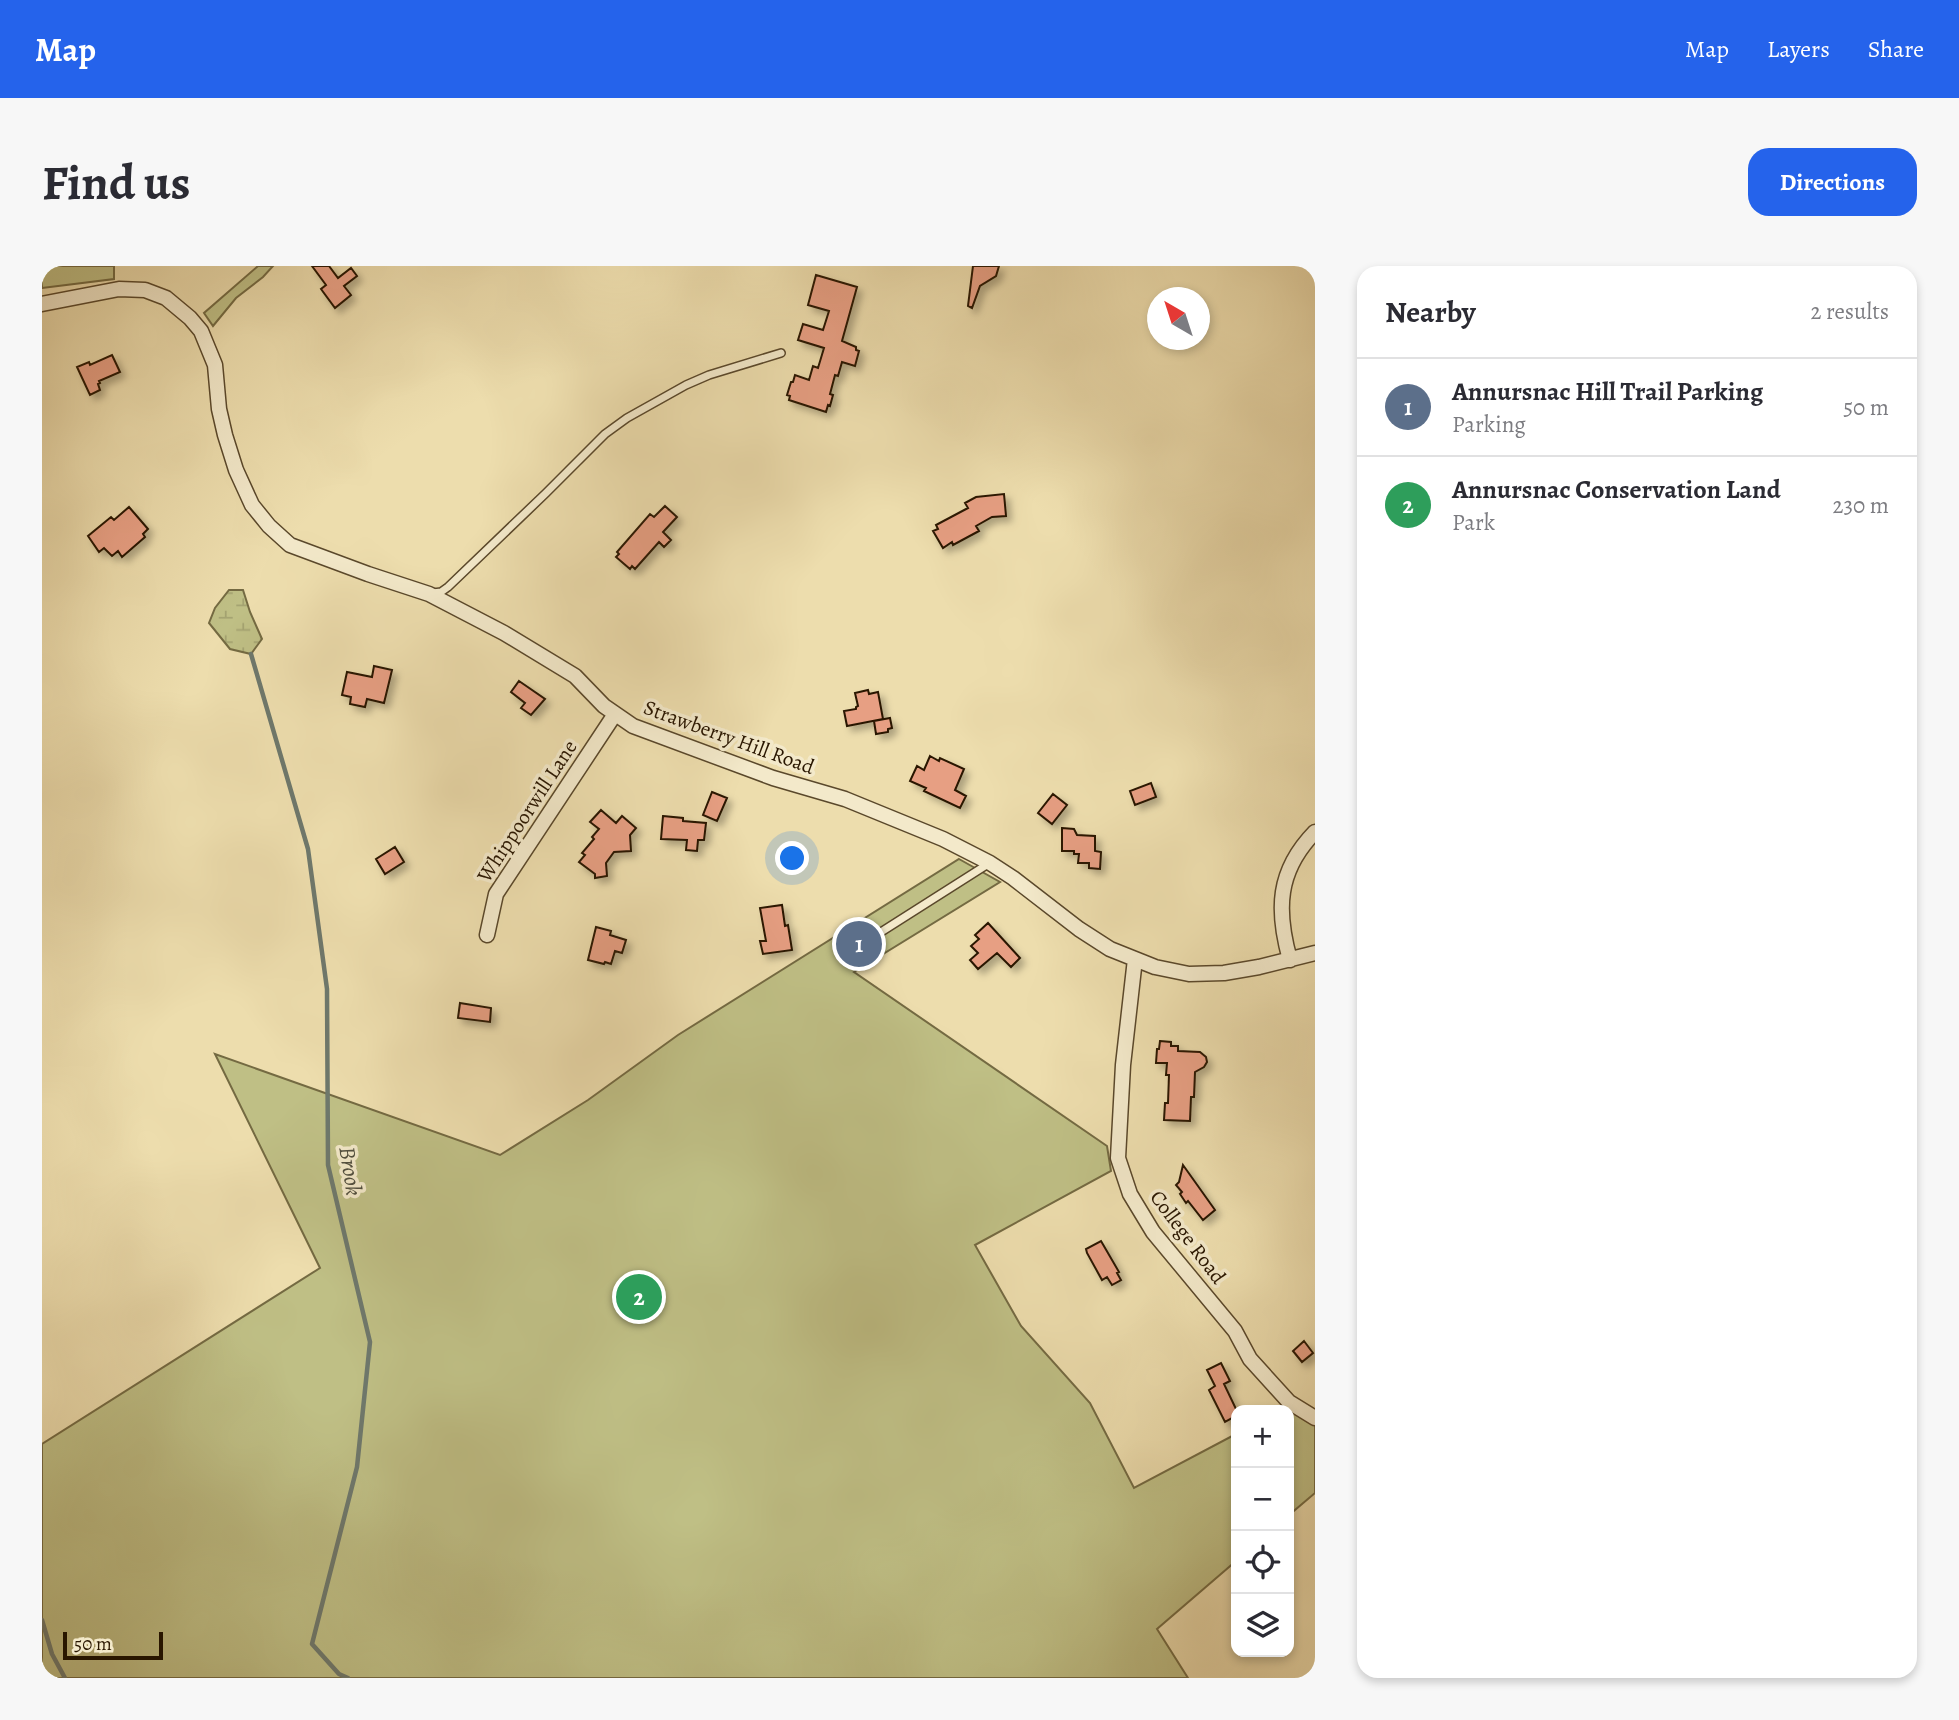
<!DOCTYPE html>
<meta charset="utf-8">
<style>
body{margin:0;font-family:Alegreya,serif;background:#f7f7f7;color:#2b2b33}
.controls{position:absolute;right:21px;bottom:21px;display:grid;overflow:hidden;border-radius:14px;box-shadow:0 4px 10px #0003}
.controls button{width:63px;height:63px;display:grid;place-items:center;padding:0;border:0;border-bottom:2px solid #e1e1e2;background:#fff;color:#2b2b33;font:35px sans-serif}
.compass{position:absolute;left:1105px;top:21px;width:63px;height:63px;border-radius:50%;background:#fff;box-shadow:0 4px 10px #0003;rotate:321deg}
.scale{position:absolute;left:21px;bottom:18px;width:100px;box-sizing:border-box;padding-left:7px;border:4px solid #291600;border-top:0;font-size:19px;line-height:24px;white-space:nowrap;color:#291600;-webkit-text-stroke:5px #f3e9ca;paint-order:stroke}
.you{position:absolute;left:751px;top:593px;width:24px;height:24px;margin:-18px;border:5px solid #fff;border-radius:50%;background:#1a73e8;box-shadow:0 0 0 10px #1a73e833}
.badge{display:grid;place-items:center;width:46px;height:46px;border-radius:50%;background:#2563eb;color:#fff;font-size:23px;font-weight:700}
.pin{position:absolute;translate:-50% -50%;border:4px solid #fff;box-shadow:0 2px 7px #0006}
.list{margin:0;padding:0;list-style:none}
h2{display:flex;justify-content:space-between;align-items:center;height:91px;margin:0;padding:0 28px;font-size:30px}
h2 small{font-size:23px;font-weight:400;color:#7c7c81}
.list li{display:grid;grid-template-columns:46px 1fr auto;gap:21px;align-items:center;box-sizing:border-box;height:98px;padding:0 28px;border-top:2px solid #e1e1e2}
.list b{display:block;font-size:26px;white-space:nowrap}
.list p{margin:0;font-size:23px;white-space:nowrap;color:#7c7c81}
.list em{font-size:23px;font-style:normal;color:#7c7c81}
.icon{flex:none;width:38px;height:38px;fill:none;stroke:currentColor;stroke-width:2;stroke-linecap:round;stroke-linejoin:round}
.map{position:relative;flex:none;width:1273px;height:1412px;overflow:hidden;border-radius:21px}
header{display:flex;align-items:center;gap:42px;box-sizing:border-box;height:98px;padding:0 35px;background:#2563eb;color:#fff}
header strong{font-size:33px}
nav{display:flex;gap:38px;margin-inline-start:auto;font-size:24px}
.intro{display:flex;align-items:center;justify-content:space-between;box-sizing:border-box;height:168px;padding:0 42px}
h1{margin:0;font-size:49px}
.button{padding:18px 32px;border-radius:21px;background:#2563eb;color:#fff;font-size:24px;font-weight:700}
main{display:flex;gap:42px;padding:0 42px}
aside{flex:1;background:#fff;border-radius:21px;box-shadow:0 4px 10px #0003}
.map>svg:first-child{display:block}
.wetland{fill:url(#wetland-marsh);stroke:#746a42;stroke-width:2}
.park{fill:#bfbf85;stroke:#746a42;stroke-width:2}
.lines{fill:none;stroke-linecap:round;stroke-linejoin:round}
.stream{stroke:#6e786c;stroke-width:4.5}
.building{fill:#e79f83;stroke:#291600;stroke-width:2;filter:url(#shadow)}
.lane-casing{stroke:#5a482b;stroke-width:10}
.street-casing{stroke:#5a482b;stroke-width:17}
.lane{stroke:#f3e9ca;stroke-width:7}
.street{stroke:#f3e9ca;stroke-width:14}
.labels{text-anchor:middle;stroke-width:7;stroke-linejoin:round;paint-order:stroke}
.street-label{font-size:21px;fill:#291600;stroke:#f3e9ca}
.water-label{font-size:23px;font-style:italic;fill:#514f3f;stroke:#f3e9ca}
</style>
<header>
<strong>Map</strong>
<nav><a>Map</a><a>Layers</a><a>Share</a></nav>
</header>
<div class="intro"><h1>Find us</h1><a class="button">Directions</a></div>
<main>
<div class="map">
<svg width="1273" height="1412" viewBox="0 0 1273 1412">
<defs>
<pattern id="wetland-marsh" width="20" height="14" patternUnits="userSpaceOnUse" patternTransform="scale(1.75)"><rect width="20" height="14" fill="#bfbf85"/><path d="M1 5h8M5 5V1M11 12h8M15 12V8" fill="none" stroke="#a4a371"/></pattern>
<filter id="shadow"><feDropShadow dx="5" dy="5" stdDeviation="3.5" flood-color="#0004"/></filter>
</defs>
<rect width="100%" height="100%" fill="#edddad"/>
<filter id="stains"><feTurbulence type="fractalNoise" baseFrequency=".00286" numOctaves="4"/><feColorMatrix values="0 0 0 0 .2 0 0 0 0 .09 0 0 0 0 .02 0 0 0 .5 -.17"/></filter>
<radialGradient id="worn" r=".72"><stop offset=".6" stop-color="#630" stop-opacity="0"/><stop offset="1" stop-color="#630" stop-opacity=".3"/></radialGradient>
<path class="wetland" d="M 187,324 L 201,324 L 208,346 L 220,373 L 209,388 L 188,383 L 167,357 L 173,342 Z"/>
<path class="park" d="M 0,0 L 72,0 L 72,13 L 0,22 Z
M 216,0 L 231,0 L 221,11 L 194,32 L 171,60 L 162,47 Z
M 917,593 L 958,616 L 812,706 L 1065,880 L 1069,905 L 933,979 L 979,1060 L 1048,1137 L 1092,1222 L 1194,1168 L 1194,1295 L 1115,1363 L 1146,1412 L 0,1412 L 0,1178 L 278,1002 L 173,788 L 458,889 L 546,834 L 636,769 Z
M 1245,1141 L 1273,1158 L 1273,1227 L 1247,1249 L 1247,1144 L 1239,1144 Z"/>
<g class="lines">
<path class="stream" d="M 209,388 L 266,583 L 285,723 L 286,899 L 328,1076 L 315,1201 L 270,1378 L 297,1408 L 306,1412
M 0,1354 L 10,1388 L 23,1412"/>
</g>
<path class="building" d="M 270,0 L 287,0 L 296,12 L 309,2 L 315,10 L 302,20 L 309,29 L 293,42 L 279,23 L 284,19 Z
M 931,0 L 957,0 L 954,10 L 938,20 L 930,42 L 926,40 Z
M 774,9 L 815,21 L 800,75 L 814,81 L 814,84 L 817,85 L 813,100 L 800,96 L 796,110 L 793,109 L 788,128 L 791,129 L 788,140 L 786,139 L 784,146 L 747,134 L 748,130 L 745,129 L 749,116 L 751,116 L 753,109 L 767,114 L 771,100 L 776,102 L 782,82 L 756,74 L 761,58 L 781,64 L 787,45 L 766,39 Z
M 70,89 L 78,106 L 57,115 L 58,117 L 56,118 L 58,124 L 48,129 L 35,101 L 47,96 L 48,99 Z
M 962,228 L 964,250 L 950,251 L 934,260 L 937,265 L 911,279 L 910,276 L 901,282 L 891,265 L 896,263 L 894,259 L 926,242 L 923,237 L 934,231 Z
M 623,240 L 635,251 L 621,266 L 629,274 L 622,281 L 617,276 L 593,303 L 590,300 L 588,303 L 574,291 L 577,288 L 575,286 L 608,248 L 612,251 Z
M 87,241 L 106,263 L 101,268 L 103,271 L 80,291 L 76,285 L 70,290 L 62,282 L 57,286 L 46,270 L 69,251 L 72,254 Z
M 332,400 L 350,404 L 342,437 L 325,433 L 323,441 L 308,438 L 309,431 L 300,429 L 305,406 L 330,411 Z
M 477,415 L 503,433 L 489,449 L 479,442 L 483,437 L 469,426 Z
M 826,424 L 827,428 L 836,426 L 841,453 L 805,460 L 802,445 L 814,443 L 814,441 L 816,440 L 813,427 Z
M 848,452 L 850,462 L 846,463 L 846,466 L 834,468 L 832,455 Z
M 888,490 L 897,495 L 898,492 L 922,503 L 913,524 L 924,530 L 918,542 L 882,525 L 884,522 L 868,515 L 875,500 L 882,504 Z
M 1109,517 L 1114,531 L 1093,539 L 1088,525 Z
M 670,526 L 685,532 L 675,555 L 661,549 Z
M 1011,528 L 1025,539 L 1010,558 L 996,547 Z
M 559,544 L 574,557 L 580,550 L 594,562 L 588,569 L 589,585 L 572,586 L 564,597 L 565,610 L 553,612 L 553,608 L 537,596 L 543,589 L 540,587 L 552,573 L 550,571 L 557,563 L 548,556 Z
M 621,550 L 641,552 L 641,555 L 664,557 L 662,574 L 656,574 L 655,585 L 644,584 L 645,574 L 619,573 Z
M 1020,562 L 1032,563 L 1035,569 L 1053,570 L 1053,585 L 1059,586 L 1058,603 L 1047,602 L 1047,597 L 1036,597 L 1037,588 L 1032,588 L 1032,585 L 1020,585 Z
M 353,581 L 362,596 L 343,608 L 334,593 Z
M 740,639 L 743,660 L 746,659 L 750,684 L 721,688 L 718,675 L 724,675 L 718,642 Z
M 946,657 L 978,692 L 969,701 L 955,687 L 936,703 L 928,694 L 936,687 L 929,680 L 937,673 L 933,669 Z
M 554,661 L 569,665 L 568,669 L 584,674 L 580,687 L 573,685 L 569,698 L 563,696 L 562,698 L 546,694 Z
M 418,737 L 449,742 L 448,756 L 416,752 Z
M 1118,775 L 1129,776 L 1129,780 L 1136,780 L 1136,785 L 1158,786 L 1164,791 L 1165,796 L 1162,801 L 1153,806 L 1152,831 L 1149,831 L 1148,855 L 1122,854 L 1123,837 L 1126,837 L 1127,809 L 1124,809 L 1125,797 L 1114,797 L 1115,783 L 1117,783 Z
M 1141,899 L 1173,944 L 1161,954 L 1146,935 L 1144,937 L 1138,928 L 1140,926 L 1134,919 L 1137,916 Z
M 1059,975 L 1077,1006 L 1075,1007 L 1079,1014 L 1070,1019 L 1065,1011 L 1060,1014 L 1045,987 L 1044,983 Z
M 1262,1075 L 1271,1087 L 1260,1096 L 1251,1085 Z
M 1179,1097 L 1188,1115 L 1182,1118 L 1194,1143 L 1194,1150 L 1183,1156 L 1167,1124 L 1173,1120 L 1165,1104 Z"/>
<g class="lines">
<g class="lane-casing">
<path id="lane" d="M 391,327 L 399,326 L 406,321 L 504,227 L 563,168 L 585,152 L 644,119 L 667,109 L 739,87
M 817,680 L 946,598"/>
</g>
<g class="street-casing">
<path id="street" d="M 0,38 L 77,23 L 103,24 L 124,32 L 148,52 L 159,65 L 173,99 L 177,143 L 183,169 L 194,204 L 210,239 L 227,260 L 248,279 L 326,308 L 387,328 L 462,367 L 533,410 L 562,440 L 591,460 L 731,512 L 803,533 L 901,573 L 948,597 L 971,612 L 1037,663 L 1068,683 L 1113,701 L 1147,708 L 1182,707 L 1217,701 L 1273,687
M 445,669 L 454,628 L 573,448
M 1093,693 L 1081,799 L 1076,892 L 1088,928 L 1111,966 L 1193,1065 L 1208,1093 L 1247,1136 L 1273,1152
M 1248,694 C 1234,644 1235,605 1273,566"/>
</g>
<use href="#lane" class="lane"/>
<use href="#street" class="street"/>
</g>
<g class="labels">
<g class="street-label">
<text transform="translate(687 471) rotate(20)" y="7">Strawberry Hill Road</text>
<text transform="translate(485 545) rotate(-57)" y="7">Whippoorwill Lane</text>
<text transform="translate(1146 971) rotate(53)" y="7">College Road</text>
</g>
<g class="water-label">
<text transform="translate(309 905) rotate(81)" y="8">Brook</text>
</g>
</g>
<rect width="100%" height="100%" filter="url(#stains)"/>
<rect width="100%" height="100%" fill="url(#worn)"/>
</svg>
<div class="controls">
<button>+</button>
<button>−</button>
<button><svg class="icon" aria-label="locate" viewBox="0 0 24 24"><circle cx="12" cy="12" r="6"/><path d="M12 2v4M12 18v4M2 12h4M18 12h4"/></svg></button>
<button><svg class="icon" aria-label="layers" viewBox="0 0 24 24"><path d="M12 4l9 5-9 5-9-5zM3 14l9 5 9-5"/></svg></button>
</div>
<svg class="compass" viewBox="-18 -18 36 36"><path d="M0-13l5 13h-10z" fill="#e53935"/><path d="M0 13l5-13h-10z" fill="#7c7c81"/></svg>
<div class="scale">50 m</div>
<div class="you"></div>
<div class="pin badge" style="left:817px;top:678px;background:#5c6f8a">1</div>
<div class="pin badge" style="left:597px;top:1031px;background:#2e9e5b">2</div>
</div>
<aside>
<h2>Nearby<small>2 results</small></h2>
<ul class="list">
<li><span class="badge" style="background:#5c6f8a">1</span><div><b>Annursnac Hill Trail Parking</b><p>Parking</p></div><em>50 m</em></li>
<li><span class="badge" style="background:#2e9e5b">2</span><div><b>Annursnac Conservation Land</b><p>Park</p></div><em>230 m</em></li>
</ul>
</aside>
</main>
